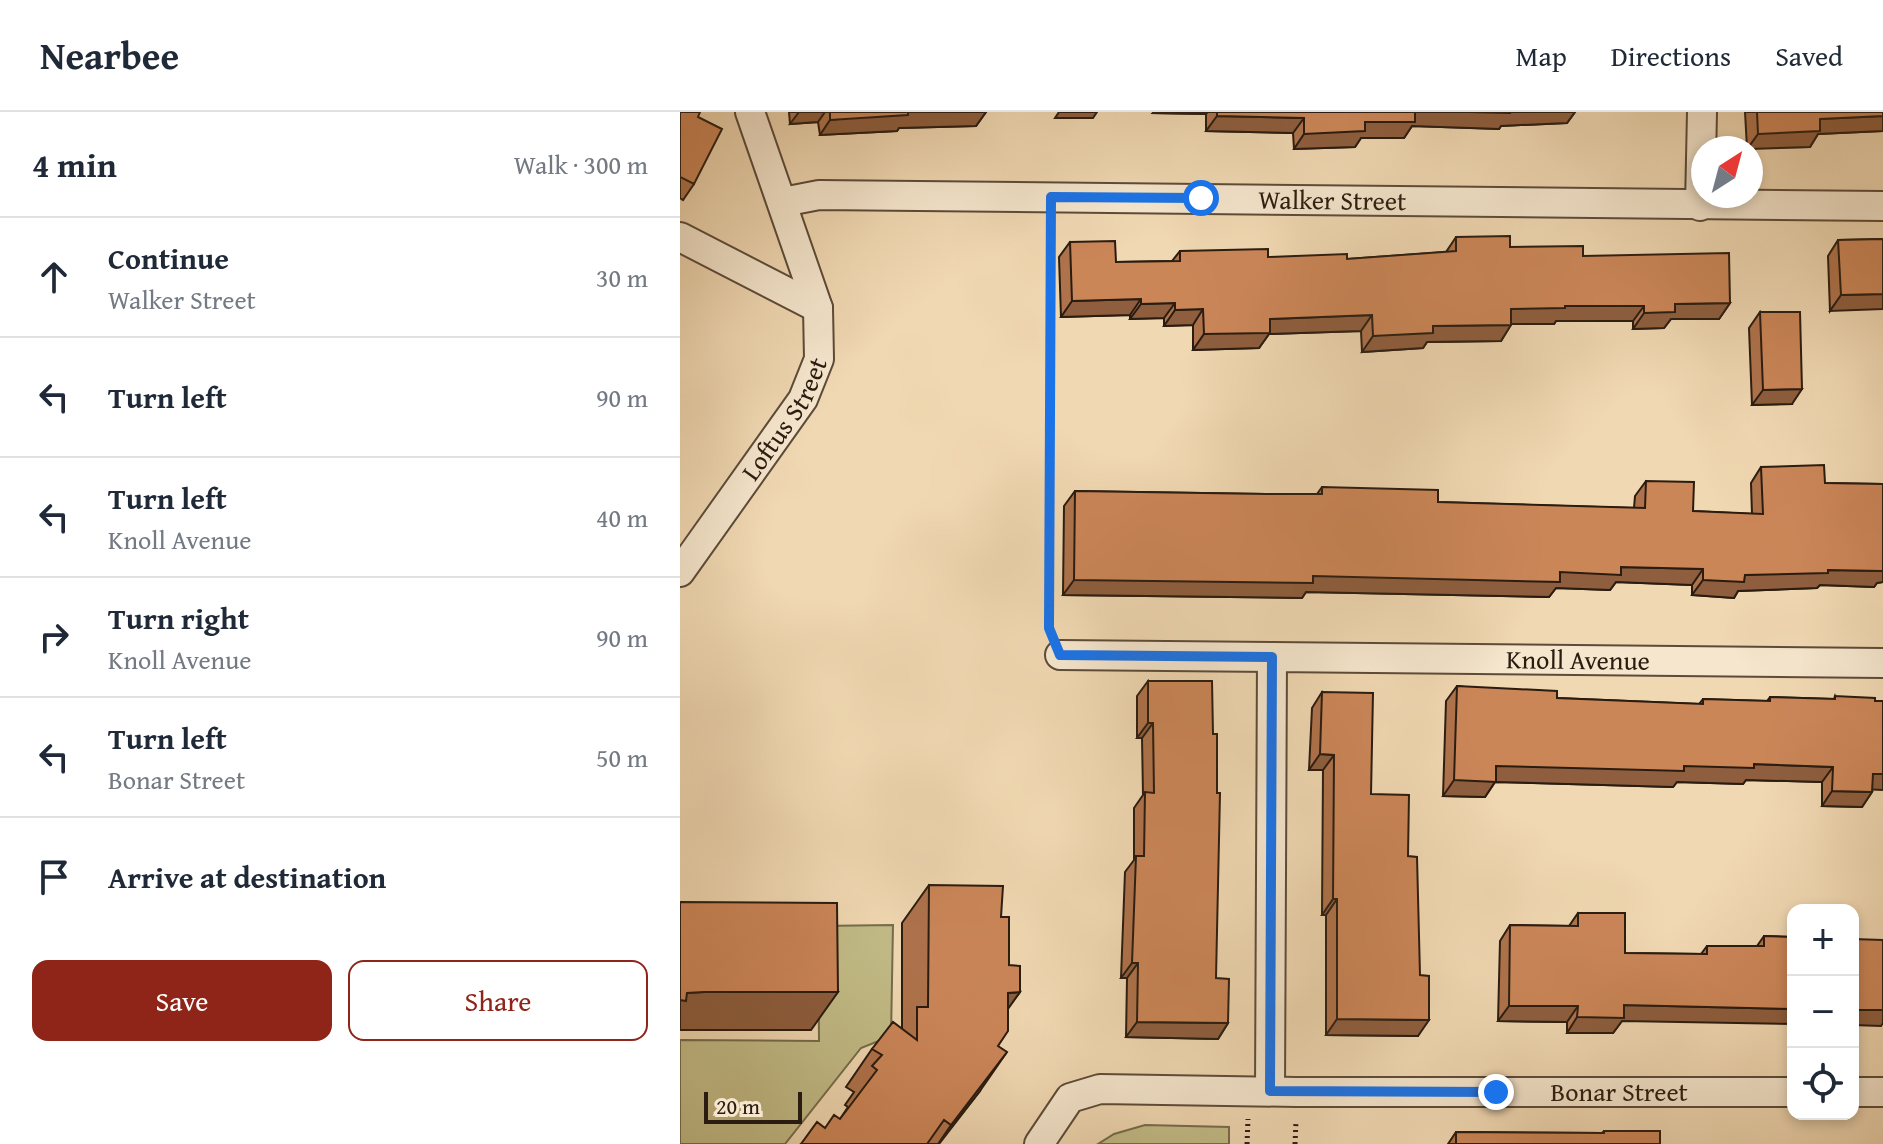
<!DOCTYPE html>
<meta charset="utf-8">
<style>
body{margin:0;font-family:"Gentium Book Plus",serif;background:#f2f2f3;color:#1f2937}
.controls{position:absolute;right:24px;bottom:24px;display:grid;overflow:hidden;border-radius:16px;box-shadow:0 4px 12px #0003}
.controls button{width:72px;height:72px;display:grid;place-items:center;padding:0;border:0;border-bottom:2px solid #e0e1e3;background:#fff;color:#1f2937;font:40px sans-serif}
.compass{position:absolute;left:1011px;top:24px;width:72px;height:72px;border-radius:50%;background:#fff;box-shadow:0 4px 12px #0003;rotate:36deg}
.scale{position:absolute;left:24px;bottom:20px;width:98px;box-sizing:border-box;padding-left:8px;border:4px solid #2a1c11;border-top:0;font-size:22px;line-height:28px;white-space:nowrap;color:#2a1c11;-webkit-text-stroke:6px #f5e6cd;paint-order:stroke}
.stop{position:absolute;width:24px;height:24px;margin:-18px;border:6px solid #1a73e8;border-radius:50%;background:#fff}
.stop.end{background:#1a73e8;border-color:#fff;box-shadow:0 2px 8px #0008}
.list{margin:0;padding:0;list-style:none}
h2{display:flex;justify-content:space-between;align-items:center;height:104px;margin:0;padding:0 32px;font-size:34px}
h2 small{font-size:26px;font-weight:400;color:#747a83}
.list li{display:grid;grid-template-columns:52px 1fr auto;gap:24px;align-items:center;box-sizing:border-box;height:120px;padding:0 32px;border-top:2px solid #e0e1e3}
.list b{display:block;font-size:30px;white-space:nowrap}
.list p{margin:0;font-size:26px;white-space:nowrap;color:#747a83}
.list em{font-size:26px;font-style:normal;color:#747a83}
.actions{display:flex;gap:16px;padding:24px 32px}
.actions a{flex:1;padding:18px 0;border:2px solid #8f2418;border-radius:16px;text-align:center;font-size:28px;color:#8f2418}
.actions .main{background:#8f2418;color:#fff}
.icon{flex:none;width:44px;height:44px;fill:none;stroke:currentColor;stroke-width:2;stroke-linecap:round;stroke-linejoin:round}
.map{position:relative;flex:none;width:1203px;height:1032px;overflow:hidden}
header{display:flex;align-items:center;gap:48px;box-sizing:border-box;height:112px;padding:0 40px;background:#fff;border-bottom:2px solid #e0e1e3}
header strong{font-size:38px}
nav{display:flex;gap:44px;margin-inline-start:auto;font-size:28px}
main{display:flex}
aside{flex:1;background:#fff}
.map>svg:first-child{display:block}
.green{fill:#c2bc87;stroke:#766c4c;stroke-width:2}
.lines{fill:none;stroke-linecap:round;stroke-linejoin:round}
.street-casing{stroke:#5c4b39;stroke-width:32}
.path{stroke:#2a1c11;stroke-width:5;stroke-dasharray:2 4;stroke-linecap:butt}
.street{stroke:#f5e6cd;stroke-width:28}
.wall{fill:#af734c;stroke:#2a1c11;stroke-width:2}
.shaded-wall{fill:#8e5e3e;stroke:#2a1c11;stroke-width:2}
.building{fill:#cb8658;stroke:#2a1c11;stroke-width:2}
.route{stroke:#1a73e8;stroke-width:10}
.labels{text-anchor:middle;stroke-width:6;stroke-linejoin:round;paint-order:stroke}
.street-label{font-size:26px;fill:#2a1c11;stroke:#f5e6cd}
</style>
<header>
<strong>Nearbee</strong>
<nav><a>Map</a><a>Directions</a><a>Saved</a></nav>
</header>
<main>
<aside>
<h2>4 min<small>Walk · 300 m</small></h2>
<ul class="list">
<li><svg class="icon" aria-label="ahead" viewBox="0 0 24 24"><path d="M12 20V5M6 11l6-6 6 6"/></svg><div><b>Continue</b><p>Walker Street</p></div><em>30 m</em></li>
<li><svg class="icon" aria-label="left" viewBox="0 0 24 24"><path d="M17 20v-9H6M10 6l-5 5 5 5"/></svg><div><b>Turn left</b></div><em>90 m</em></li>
<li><svg class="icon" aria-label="left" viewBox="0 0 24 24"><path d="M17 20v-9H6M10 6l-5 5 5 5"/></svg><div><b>Turn left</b><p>Knoll Avenue</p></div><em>40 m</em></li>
<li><svg class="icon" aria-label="right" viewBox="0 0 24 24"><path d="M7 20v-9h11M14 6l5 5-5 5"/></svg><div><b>Turn right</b><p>Knoll Avenue</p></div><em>90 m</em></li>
<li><svg class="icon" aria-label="left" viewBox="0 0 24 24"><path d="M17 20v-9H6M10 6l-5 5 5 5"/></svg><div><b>Turn left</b><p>Bonar Street</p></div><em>50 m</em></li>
<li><svg class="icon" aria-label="arrive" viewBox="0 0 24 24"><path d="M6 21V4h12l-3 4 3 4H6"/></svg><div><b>Arrive at destination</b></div></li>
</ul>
<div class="actions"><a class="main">Save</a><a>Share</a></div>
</aside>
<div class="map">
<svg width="1203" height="1032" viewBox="0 0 1203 1032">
<rect width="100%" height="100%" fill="#f0d8b2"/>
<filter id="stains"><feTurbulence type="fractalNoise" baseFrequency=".0025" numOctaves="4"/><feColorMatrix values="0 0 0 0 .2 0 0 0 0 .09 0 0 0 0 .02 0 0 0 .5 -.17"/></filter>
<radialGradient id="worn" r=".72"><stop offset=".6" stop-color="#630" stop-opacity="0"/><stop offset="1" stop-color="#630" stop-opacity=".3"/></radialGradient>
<path class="green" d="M 213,813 L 211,924 L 181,936 L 105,1032 L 0,1032 L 0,928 L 139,929 L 138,814 Z
M 465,1013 L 549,1015 L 549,1032 L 418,1032 L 434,1022 Z"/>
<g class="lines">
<g class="street-casing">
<g id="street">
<path id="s1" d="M 103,90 L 139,83 L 1203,94"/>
<path d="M 1020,94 L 1022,0"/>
<path d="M 0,125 L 138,196"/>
<path id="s2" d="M 0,460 L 123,287 L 139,247 L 138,196 L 70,0"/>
<path d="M 380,543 L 592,545"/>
<path id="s3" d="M 590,979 L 592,545 L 1203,551"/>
<path d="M 1173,980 L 1203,980"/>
<path id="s4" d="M 359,1032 L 390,986 L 420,977 L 616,980 L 1113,980"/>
</g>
</g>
<path class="path" d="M 369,516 L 371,114
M 567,1032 L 568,1007
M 615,1032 L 616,1009"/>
<use href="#street" class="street"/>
</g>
<path class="wall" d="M 0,0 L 18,5 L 14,72 L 3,88 L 0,86 Z
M 109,0 L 306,0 L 296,14 L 219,16 L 217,19 L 140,23 L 138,10 L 110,12 Z
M 474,0 L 895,0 L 887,11 L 821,14 L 819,17 L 732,14 L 724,26 L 681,26 L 675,35 L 614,37 L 613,21 L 526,19 L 526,2 L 473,1 Z
M 1065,0 L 1203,0 L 1203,19 L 1138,22 L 1130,35 L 1067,36 Z
M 776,125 L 830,135 L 903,144 L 1050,191 L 1039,207 L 991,207 L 984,216 L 953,217 L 953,209 L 876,209 L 874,212 L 831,212 L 821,229 L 747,230 L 743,236 L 682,240 L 681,219 L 589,222 L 579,236 L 513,238 L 513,213 L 484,214 L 484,206 L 450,207 L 450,203 L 381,205 L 379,145 L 390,130 L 436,150 L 492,149 L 500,139 L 588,145 L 667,147 L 766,140 Z
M 1203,127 L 1150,199 L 1148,144 L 1158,128 Z
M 1080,200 L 1112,292 L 1072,293 L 1069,216 Z
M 1081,355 L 1145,371 L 1203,372 L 1203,470 L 1197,471 L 1194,475 L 1140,473 L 1137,476 L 1058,479 L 1054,486 L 1012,483 L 1012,473 L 936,470 L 930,478 L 876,476 L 869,485 L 626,480 L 622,486 L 383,483 L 384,394 L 395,379 L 586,382 L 637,382 L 642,375 L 758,390 L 954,396 L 955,384 L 966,369 L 1013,399 L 1072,402 L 1071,371 Z
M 468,569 L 536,866 L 548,911 L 538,927 L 446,925 L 447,866 L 441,866 L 445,760 L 454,748 L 454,696 L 463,683 L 462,626 L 457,626 L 457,584 Z
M 777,574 L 877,586 L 1019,592 L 1023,587 L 1087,589 L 1090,585 L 1154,587 L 1155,584 L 1192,680 L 1182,695 L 1142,694 L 1142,670 L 1066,668 L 1063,672 L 997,670 L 993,675 L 815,670 L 805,685 L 763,684 L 766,589 Z
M 642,580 L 691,682 L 728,744 L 738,924 L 646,923 L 646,803 L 642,803 L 643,658 L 629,658 L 632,596 Z
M 249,773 L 321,805 L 329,853 L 340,880 L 328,896 L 318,934 L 300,979 L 259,1032 L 121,1032 L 160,1007 L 168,995 L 165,993 L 174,980 L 166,975 L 192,937 L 222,917 L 222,811 Z
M 898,801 L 945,841 L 1021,842 L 1027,834 L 1077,834 L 1084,824 L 1113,825 L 942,909 L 933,921 L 887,921 L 887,910 L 818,909 L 820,829 L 830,813 L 889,814 Z
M 924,1019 L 980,1032 L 768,1032 L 776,1020 L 922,1021 Z"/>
<path class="shaded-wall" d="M 119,0 L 145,0 L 138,10 L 110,12 Z
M 228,0 L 306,0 L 296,14 L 219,16 L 217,19 L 140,23 L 150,8 Z
M 379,0 L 417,0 L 413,6 L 375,6 Z
M 474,0 L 528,0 L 526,2 L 473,1 Z
M 734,0 L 895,0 L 887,11 L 821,14 L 819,17 L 732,14 L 724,26 L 681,26 L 675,35 L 614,37 L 624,22 Z
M 537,4 L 624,6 L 613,21 L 526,19 Z
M 1203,4 L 1203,19 L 1138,22 L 1130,35 L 1071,37 L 1071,36 L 1068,36 L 1078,22 L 1140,7 Z
M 1203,182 L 1203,197 L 1150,199 L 1161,183 Z
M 461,187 L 450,203 L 381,205 L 392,189 Z
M 495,191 L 484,206 L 450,207 L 461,192 Z
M 1050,191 L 1039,207 L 991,207 L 984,216 L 953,217 L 964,201 L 995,192 Z
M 885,194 L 964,194 L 953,209 L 876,209 L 874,212 L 820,212 L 831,197 Z
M 523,197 L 513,213 L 484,214 L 495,198 Z
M 692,203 L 681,219 L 589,222 L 579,236 L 513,238 L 524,222 L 590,207 Z
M 831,213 L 821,229 L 747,230 L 743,236 L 682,240 L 693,224 L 753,214 Z
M 1122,277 L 1112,292 L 1072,293 L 1083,278 Z
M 941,455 L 1023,457 L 1012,473 L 936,470 L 930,478 L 876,476 L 869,485 L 626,480 L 622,486 L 383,483 L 394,468 L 880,460 Z
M 1148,458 L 1203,459 L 1203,470 L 1197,471 L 1194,475 L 1140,473 L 1137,476 L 1058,479 L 1054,486 L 1012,483 L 1023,468 L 1065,463 Z
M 468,611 L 473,611 L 462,626 L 457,626 Z
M 640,642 L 654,643 L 643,658 L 629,658 Z
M 1074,652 L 1153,655 L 1142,670 L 1066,668 L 1063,672 L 997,670 L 993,675 L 815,670 L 805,685 L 763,684 L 774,668 L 816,654 L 1004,654 Z
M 1193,662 L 1203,662 L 1203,678 L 1182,677 Z
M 1152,679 L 1192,680 L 1182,695 L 1142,694 Z
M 653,787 L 657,787 L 646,803 L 642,803 Z
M 452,851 L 458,851 L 447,866 L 441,866 Z
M 24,880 L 158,880 L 131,918 L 0,918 L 0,888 L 7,881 Z
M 340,880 L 313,918 L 328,881 Z
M 944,893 L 1113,897 L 1113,912 L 942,909 L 933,921 L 887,921 L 897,905 Z
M 829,894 L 898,894 L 887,910 L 818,909 Z
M 1173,898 L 1203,898 L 1203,911 L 1201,914 L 1173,913 Z
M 657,907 L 749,908 L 738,924 L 646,923 Z
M 457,910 L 548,911 L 538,927 L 446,925 Z
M 327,940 L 300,979 L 258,1032 L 271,1013 Z"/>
<path class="building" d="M 0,0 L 20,0 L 18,5 L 42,17 L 14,72 L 0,65 Z
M 150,0 L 246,0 L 228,0 L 228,3 L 150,8 Z
M 537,0 L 735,0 L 735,10 L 685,10 L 685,19 L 624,22 L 624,6 L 537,4 Z
M 789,0 L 830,0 L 830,1 Z
M 1077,0 L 1203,0 L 1203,4 L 1140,7 L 1140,19 L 1078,22 Z
M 830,124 L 830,135 L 903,134 L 903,144 L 1049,141 L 1050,191 L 995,192 L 995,200 L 964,201 L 964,194 L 885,194 L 885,196 L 831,197 L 831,213 L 753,214 L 753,221 L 693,224 L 692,203 L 590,207 L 590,221 L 524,222 L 523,197 L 495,198 L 495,191 L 461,192 L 461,187 L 392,189 L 390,130 L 435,129 L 436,150 L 500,149 L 500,139 L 588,137 L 588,145 L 667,142 L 667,147 L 776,139 L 776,125 Z
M 1203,127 L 1203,182 L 1161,183 L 1158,128 Z
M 1080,200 L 1120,200 L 1122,277 L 1083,278 Z
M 1144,353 L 1145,371 L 1203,372 L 1203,459 L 1148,458 L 1148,461 L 1065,463 L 1064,470 L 1023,468 L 1023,457 L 941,455 L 941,463 L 880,460 L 880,470 L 633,464 L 633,471 L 394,468 L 395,379 L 586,382 L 642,382 L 642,375 L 758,378 L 758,390 L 965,396 L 966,369 L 1014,370 L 1013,399 L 1083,402 L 1081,355 Z
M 468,569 L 532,569 L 533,622 L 537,622 L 537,681 L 540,681 L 536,866 L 549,867 L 548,911 L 457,910 L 458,851 L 452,851 L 456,744 L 464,744 L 465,680 L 474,681 L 473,611 L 468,611 Z
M 777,574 L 877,579 L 877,586 L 1023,592 L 1023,587 L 1090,589 L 1090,585 L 1155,587 L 1155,584 L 1195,586 L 1195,589 L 1203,589 L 1203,662 L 1193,662 L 1192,680 L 1152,679 L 1153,655 L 1074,652 L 1074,656 L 1004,654 L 1004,659 L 816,654 L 816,670 L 774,668 Z
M 642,580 L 693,581 L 691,682 L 729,683 L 728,744 L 737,745 L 740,863 L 749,864 L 749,908 L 657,907 L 657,787 L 653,787 L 654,643 L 640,642 Z
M 249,773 L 323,774 L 321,805 L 329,805 L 329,853 L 340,854 L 340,880 L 328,881 L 328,919 L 318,934 L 327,940 L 271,1013 L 264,1008 L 247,1032 L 121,1032 L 137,1010 L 145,1016 L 154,1003 L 160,1007 L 197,958 L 192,954 L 202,943 L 192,937 L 213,910 L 237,928 L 237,895 L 248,895 Z
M 0,790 L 157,791 L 158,880 L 24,880 L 7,881 L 6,889 L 0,888 Z
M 898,801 L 945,801 L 945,841 L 1027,842 L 1027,834 L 1084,834 L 1084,824 L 1113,825 L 1113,897 L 944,893 L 944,906 L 897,905 L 898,894 L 829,894 L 830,813 L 898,814 Z
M 1173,827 L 1203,828 L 1203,898 L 1173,898 Z
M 924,1019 L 980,1019 L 980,1032 L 776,1032 L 776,1020 L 924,1021 Z"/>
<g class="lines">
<path class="route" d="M 521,86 L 371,85 L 369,516 L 380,543 L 592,545 L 590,979 L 816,980"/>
</g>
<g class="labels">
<g class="street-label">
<text dy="9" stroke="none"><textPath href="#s1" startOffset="550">Walker Street</textPath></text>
<text dy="9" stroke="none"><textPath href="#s2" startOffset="186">Loftus Street</textPath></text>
<text dy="9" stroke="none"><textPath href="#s3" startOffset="740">Knoll Avenue</textPath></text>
<text dy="9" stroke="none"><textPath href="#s4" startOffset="606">Bonar Street</textPath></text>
</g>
</g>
<rect width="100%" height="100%" filter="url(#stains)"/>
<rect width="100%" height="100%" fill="url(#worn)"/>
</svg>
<div class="controls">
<button>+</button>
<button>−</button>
<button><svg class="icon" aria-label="locate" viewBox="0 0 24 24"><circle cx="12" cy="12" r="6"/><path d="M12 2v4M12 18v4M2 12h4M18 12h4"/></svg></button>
</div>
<svg class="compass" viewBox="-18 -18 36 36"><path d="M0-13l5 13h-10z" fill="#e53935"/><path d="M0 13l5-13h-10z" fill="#747a83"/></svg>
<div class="scale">20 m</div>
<div class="stop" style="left:521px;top:86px"></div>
<div class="stop end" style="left:816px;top:980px"></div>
</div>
</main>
